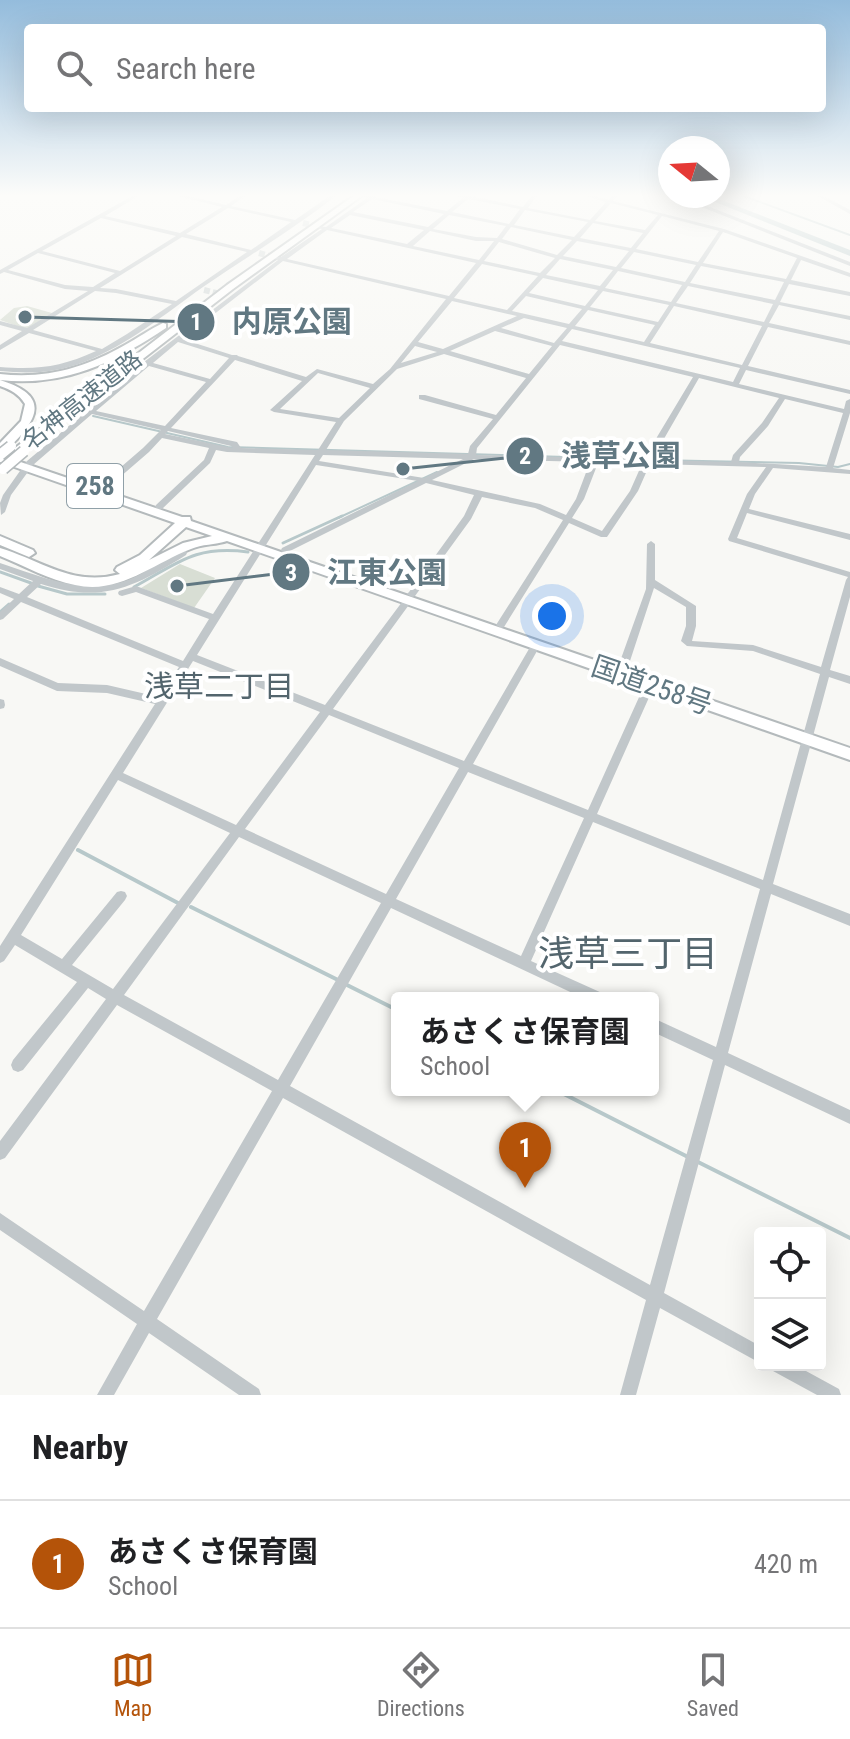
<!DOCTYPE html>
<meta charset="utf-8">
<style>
body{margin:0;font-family:"Roboto Condensed","Noto Sans JP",sans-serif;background:#f2f2f2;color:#202124}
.controls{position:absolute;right:24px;bottom:24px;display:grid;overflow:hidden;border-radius:8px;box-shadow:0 8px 32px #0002}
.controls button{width:72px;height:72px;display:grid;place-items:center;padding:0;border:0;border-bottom:2px solid #e0e0e0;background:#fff;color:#202124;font:40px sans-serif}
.compass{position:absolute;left:658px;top:136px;width:72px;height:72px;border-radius:50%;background:#fff;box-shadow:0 8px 32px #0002;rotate:288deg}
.you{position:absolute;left:552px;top:616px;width:28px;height:28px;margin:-20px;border:6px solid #fff;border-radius:50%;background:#1a73e8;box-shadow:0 0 0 12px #1a73e833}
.badge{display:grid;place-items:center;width:52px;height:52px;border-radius:50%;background:#b45309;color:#fff;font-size:26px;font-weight:700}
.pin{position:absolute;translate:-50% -66px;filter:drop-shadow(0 2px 4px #0008)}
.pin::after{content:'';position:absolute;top:42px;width:28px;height:24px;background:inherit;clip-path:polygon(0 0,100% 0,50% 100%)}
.popup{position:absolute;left:391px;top:992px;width:268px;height:104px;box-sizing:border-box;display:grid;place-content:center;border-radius:8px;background:#fff;filter:drop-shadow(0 2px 6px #0005);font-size:26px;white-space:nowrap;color:#757577}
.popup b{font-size:30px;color:#202124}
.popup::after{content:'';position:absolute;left:50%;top:100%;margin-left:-16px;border:16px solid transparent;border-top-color:#fff}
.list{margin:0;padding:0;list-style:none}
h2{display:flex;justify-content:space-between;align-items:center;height:104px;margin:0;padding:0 32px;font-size:34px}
h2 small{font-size:26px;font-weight:400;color:#757577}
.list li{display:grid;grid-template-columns:52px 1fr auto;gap:24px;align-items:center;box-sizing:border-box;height:128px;padding:0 32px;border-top:2px solid #e0e0e0}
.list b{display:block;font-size:30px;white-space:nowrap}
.list p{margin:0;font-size:26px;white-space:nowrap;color:#757577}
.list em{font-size:26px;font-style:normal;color:#757577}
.icon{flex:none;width:44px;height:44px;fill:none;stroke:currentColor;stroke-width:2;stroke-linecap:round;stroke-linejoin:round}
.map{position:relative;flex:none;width:850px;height:1395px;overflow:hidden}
.search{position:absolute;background:#fff;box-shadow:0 8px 32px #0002;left:24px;right:24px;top:24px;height:88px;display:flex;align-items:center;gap:20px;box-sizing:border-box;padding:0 28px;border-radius:8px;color:#757577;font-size:30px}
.sheet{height:232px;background:#fff}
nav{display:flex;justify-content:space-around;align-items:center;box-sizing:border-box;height:112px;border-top:2px solid #e0e0e0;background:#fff;font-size:22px;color:#757577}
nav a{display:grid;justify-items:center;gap:4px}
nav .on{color:#b45309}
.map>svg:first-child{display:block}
.green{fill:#d8ded4}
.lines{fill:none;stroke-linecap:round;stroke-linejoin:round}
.stream-far2{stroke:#b7c8ca;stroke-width:2}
.stream-far1{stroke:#b7c8ca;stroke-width:3}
.stream{stroke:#b7c8ca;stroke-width:4}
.river{fill:#b7c8ca;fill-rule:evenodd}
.minor-tunnel-far1{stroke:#d2d8d8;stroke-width:6;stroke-dasharray:6 3;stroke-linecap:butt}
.minor-tunnel{stroke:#d2d8d8;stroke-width:7;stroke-dasharray:7 4;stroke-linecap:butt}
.highway-casing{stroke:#b4babc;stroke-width:4}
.minor{fill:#c1c7ca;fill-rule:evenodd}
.highway{fill:#fff;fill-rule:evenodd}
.highway-bridge-casing{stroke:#b4babc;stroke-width:13;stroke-linecap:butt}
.highway-bridge{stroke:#fff;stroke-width:10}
.labels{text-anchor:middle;stroke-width:8;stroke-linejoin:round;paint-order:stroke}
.far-street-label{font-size:24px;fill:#617882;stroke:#fff}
.shield{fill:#fff;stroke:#90a0a8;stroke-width:2}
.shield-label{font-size:26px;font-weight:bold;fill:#617882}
.street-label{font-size:28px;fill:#617882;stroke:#fff}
.neighbourhood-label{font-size:30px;fill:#53656d;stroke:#fff}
.near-neighbourhood-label{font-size:36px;fill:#53656d;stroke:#fff}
.leader{fill:none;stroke:#617882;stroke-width:3}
.callout-dot{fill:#617882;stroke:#fff;stroke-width:3}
.mark-label{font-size:24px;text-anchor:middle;font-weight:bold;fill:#fff}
.callout-label{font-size:30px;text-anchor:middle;font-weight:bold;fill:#617882;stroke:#fff;stroke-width:8;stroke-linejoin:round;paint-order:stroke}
</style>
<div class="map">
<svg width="850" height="1395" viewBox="0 0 850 1395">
<rect width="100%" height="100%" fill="#f8f8f5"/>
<path class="green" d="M 27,306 L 52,313 L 26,329 L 0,320 L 14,308 Z
M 180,564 L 215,578 L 194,608 L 141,588 Z"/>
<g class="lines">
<path class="stream-far2" d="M 741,195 L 850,235
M 93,416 L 228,447 L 566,457
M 653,460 L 799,463 L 838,467 L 850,464
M 338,518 L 437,472"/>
<path class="stream-far1" d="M 283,543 L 342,516
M 0,572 L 31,583
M 38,586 L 67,594 L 105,594
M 134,587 C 178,563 195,545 248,552
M 0,612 L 9,604"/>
<path class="stream" d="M 78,850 L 178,903
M 191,907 L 338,980
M 345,984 L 397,1010
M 556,1090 L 688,1157
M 698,1162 L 850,1238"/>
<path class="river" d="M 700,196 L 711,196 L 850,250 L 850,256 Z"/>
<path class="minor-tunnel-far1" d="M 303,223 L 320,227
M 259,253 L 277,258
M 204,290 L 225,295"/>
<path class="minor-tunnel" d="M 112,353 L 138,361"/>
<g class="highway-casing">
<path id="highway" d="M 355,195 L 363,195 L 233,289 L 23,452 L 15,452 L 15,448 L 227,285 Z
M 163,323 L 166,324 L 166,328 C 113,363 65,387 0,380 L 0,374 C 46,379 85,368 125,345 C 138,338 150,329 163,323 Z
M 0,380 C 28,389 47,402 25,430 C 18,439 10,448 0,452 L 0,443 L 21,421 L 25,404 C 19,394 11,390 0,386 Z
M 0,455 L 182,517 L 190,517 L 191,521 L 850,748 L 850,760 L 227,541 C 215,545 202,544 191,549 C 152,564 119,595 75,585 C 49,580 25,566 0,556 L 0,548 C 43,561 73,587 120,574 L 115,570 L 117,567 L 140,555 L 175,523 L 0,462 ZM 186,527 L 212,536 L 183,543 L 149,560 Z
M 0,536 L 33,550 L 35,553 L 29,557 L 0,545 Z"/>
</g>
<path class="minor" d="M 134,195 L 140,195 L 105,216 L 180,233 L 222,207 L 174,195 L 184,195 L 226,205 L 241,195 L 247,195 L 231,206 L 295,220 L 331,195 L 337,195 C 294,229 248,256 203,287 C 165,314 128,345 84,362 C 56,373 29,374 0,371 L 0,367 C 38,370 61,367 96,351 L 29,333 L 0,350 L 0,345 L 22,331 L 0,325 L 0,321 L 27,328 L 88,291 L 65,289 L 4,272 L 0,274 L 0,270 ZM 228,208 L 291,222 L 251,250 L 186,234 ZM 101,218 L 176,236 L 120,271 L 42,251 ZM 182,237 L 247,252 L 176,301 L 116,289 L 100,288 ZM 38,253 L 115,273 L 93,287 L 65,285 L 8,270 ZM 95,291 L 116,293 L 172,304 L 127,334 L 102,349 L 33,330 Z
M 362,195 L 375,195 L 375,197 L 447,211 L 463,198 L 453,195 L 467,195 L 523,207 L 532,195 L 537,195 L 528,208 L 590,220 L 606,202 L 582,195 L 591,195 L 609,200 L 613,195 L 618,195 L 613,201 L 724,229 L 850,273 L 850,277 L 801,260 L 791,280 L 850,292 L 850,296 L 789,284 L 780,302 L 850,316 L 850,320 L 779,305 L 769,323 L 850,341 L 850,345 L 768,327 L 748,366 L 850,390 L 850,394 L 746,370 L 739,384 L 844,409 L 846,401 L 850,399 L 850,413 L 833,468 L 850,470 L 850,474 L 773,468 L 755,494 L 749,509 L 850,534 L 850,540 L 747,513 L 737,538 L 850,572 L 850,597 L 830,670 L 850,676 L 850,684 L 829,677 L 773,884 L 850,914 L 850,926 L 771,894 L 728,1053 L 850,1110 L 850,1124 L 725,1065 L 664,1293 L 760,1346 L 760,1363 L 660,1308 L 636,1395 L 620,1395 L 646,1300 L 283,1098 L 157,1319 L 259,1389 L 261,1395 L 239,1395 L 149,1333 L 114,1395 L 97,1395 L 137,1324 L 0,1230 L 0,1213 L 144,1311 L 272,1091 L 117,1005 L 5,1158 L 0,1160 L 0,1141 L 106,999 L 88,988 L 23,1070 L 18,1072 L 13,1070 L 11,1065 L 13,1060 L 77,982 L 15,945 L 4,961 L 0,963 L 0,946 L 155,704 L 107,693 L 57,691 L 0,666 L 0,658 L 58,683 L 107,685 L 159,697 L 179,667 L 21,602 L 3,619 L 0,620 L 0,612 L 14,599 L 0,593 L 0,587 L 19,594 L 33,581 L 0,569 L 0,563 C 46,578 90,599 137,576 C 149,570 175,551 186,551 L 187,553 L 186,555 C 135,587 102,604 41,584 L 27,597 L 183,661 L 209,619 L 136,592 L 122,596 L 119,595 L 118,593 L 119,591 L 136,586 L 213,614 L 315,455 L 227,452 L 216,450 L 210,463 L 162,509 L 159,510 L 155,507 L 156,505 L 204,460 L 209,448 L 162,438 L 149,452 L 105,490 L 99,490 L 99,486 L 143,448 L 161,430 L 92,414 L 33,465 L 11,495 L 5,512 L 1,515 L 0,503 L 3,495 L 27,461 L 143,364 L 144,362 L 278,260 L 275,259 L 275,257 L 281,257 L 322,229 L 318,228 L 318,226 L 326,227 L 367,198 L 362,197 ZM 372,199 L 444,214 L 428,227 L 353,212 ZM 468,199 L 520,209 L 509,224 L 452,212 ZM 611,203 L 658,215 L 645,230 L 595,221 ZM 525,210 L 588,222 L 574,237 L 514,225 ZM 350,215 L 424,230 L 407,244 L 331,228 ZM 449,215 L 506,226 L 497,238 L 476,237 L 433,229 ZM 662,216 L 719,231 L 698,262 L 636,249 ZM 593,223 L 643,233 L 631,248 L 580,238 ZM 511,227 L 572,240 L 557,255 L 502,239 ZM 327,230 L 476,263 L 449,296 L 287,259 ZM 430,231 L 476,241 L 494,241 L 479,260 L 413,246 ZM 723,232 L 797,258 L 786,279 L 703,263 ZM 577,241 L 629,251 L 616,267 L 563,256 ZM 499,242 L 555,258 L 540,273 L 484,261 ZM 634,252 L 696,265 L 685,282 L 621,268 ZM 560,259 L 613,270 L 600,286 L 546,275 ZM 283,261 L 446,299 L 390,369 L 373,384 L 317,369 L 306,377 L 238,356 L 237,355 L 232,355 L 182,339 ZM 482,264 L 538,276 L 507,310 L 454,298 ZM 701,266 L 784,282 L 775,300 L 690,283 ZM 618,271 L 682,285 L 671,302 L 605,288 ZM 543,278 L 598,290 L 585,306 L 529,293 ZM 688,286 L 773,304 L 764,322 L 676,303 ZM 603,291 L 669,305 L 658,322 L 590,307 ZM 526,296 L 582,309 L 569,324 L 512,311 ZM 452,301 L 517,316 L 443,349 L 418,342 ZM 674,306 L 762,326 L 742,365 L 650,343 ZM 588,310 L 655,325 L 644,342 L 575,326 ZM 524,318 L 567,328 L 554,343 L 501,328 ZM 572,329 L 740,368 L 733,382 L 562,341 ZM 495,331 L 552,346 L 529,374 L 450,351 ZM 178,342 L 229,358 L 210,379 L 153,363 ZM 560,345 L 693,377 L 657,437 L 649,459 L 476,455 L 477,448 ZM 415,346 L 437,352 L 401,363 ZM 444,354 L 526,378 L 496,415 L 425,395 L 419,395 L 419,399 L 493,419 L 470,446 L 468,454 L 326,450 L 344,421 L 397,369 ZM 235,360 L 302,381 L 270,410 L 274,412 L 336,422 L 318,450 L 241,448 L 237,442 L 171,428 ZM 149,366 L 206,382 L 165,426 L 96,411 ZM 318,373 L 370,388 L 339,418 L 280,409 ZM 699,378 L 779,398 L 762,423 L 733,455 L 731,462 L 657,460 L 665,437 ZM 785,399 L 843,413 L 826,467 L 739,462 L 740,457 L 768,426 ZM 168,431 L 231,446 L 233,448 L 165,434 ZM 323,455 L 463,459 L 424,478 L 319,461 ZM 474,459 L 590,462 L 576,499 L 566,515 L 540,504 L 432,480 ZM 598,463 L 642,464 L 630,491 L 602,531 L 572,518 L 584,499 ZM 655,464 L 766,467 L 747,494 L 728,539 L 729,541 L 848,577 L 846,580 L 821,667 L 753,645 L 692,641 L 696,626 L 696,606 L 655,580 L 655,544 L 651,541 L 647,544 L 646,589 L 618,667 L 620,670 L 623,671 L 628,667 L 654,588 L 686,607 L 686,626 L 681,641 L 687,646 L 753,651 L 820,674 L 763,880 L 597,814 L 655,684 L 653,681 L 650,680 L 645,684 L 588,810 L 473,764 L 541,644 L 539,642 L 533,642 L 464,761 L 333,709 L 411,602 L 413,600 L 411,598 L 405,598 L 325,705 L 197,655 L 316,465 L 418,481 L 282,548 L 281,550 L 282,552 L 288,552 L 426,483 L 474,495 L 464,516 L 409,592 L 407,594 L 412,597 L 415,596 L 471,519 L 482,497 L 535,508 L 563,520 L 496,625 L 501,628 L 504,627 L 569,523 L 601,537 L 607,537 L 638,491 L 649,466 ZM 193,661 L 320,712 L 236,825 L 123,773 ZM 329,715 L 459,768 L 386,894 L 245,829 ZM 468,772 L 584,818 L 521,956 L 396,899 ZM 118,780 L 230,833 L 113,989 L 72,965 L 125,900 L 127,896 L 125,892 L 121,891 L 117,892 L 62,959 L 21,935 ZM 593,822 L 760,889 L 716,1047 L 653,1018 L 653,1032 L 713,1060 L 650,1285 L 290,1086 L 391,908 L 583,998 L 603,998 L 602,993 L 531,961 ZM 239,837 L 381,903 L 278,1080 L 124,995 Z
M 816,195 L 822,195 L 850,210 L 850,214 Z
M 674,196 L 682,196 L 850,262 L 850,266 Z
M 0,699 L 4,700 L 5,705 L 4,708 L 0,709 Z
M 771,1365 L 795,1365 L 839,1389 L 841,1395 L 817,1395 L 773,1371 Z"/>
<use href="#highway" class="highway"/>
<g class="highway-bridge-casing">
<path id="highway-bridge" d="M 0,455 L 11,446
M 3,469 L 24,451"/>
</g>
<use href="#highway-bridge" class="highway-bridge"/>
</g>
<linearGradient id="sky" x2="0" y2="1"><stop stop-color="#94bcdc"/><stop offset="0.5" stop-color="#fcfcfa"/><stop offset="1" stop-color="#fcfcfa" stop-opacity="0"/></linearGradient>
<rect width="850" height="391" fill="url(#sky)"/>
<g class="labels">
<g class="far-street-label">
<text transform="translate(82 400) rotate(-38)" y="8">名神高速道路</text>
</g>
<rect class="shield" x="67" y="464" width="56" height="44" rx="6"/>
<g class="shield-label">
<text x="95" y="495">258</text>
</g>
<g class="street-label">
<text transform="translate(652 685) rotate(19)" y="10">国道258号</text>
</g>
<g class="neighbourhood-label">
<text x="219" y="697">浅草二丁目</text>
</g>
<g class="near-neighbourhood-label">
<text x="628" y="966">浅草三丁目</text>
</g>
</g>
<path class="leader" d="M25 317L196 322M403 469L525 456M177 586L291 572"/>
<g class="callout-dot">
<circle cx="25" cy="317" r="8"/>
<circle cx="403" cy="469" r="8"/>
<circle cx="177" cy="586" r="8"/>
<circle cx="196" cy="322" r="20"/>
<circle cx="525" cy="456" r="20"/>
<circle cx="291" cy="572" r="20"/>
</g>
<g class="mark-label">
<text x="196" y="330">1</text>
<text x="525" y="464">2</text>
<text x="291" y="581">3</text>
</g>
<g class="callout-label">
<text x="292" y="332">内原公園</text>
<text x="621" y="466">浅草公園</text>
<text x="387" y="583">江東公園</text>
</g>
</svg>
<div class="controls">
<button><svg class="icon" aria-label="locate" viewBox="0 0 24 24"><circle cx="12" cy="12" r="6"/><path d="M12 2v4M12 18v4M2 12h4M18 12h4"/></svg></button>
<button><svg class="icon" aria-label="layers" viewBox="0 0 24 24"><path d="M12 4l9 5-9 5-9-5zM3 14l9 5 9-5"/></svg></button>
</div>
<svg class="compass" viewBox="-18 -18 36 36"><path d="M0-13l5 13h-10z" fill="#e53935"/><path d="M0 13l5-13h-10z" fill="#757577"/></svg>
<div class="you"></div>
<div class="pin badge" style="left:525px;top:1188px">1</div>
<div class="popup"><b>あさくさ保育園</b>School</div>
<div class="search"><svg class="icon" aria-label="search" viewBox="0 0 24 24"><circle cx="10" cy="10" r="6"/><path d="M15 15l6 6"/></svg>Search here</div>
</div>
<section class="sheet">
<h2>Nearby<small></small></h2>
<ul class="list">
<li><span class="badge">1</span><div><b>あさくさ保育園</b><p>School</p></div><em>420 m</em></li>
</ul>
</section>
<nav>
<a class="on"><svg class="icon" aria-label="map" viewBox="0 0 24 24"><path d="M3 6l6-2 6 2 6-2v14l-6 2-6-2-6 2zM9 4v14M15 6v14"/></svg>Map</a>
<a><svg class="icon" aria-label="directions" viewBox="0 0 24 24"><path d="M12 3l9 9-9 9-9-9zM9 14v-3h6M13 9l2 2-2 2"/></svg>Directions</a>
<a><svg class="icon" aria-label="saved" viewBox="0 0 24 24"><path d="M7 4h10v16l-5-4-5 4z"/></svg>Saved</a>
</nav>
